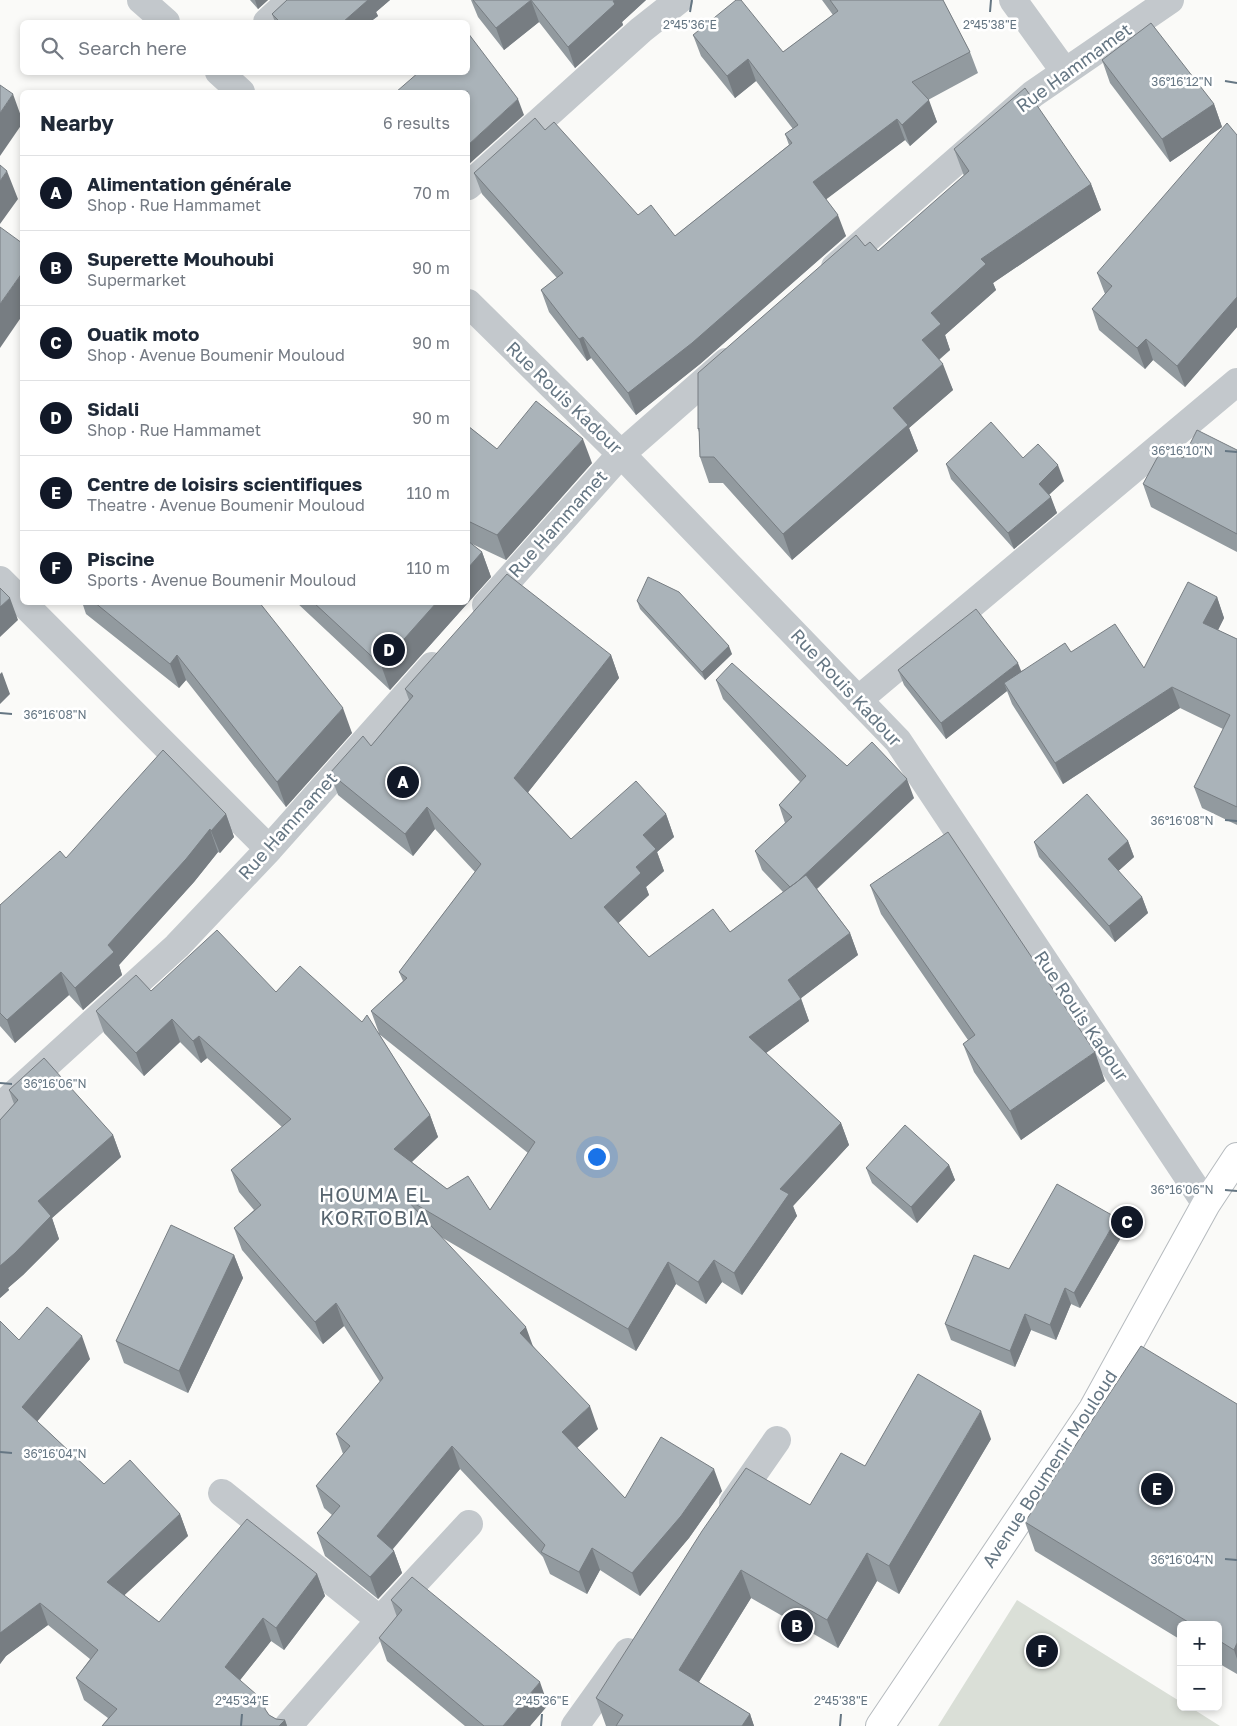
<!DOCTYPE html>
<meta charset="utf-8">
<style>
body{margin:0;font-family:"Golos Text",sans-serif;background:#f2f2f3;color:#1f2937}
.controls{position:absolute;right:15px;bottom:15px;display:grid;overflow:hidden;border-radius:8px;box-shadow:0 2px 8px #0003}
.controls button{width:45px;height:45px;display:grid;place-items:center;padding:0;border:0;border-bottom:1px solid #e0e1e3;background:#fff;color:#1f2937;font:25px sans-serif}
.you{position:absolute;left:596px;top:1156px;width:18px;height:18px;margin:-12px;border:4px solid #fff;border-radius:50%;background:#1a73e8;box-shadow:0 0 0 8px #1a73e833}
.badge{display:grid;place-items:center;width:32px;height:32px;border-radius:50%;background:#111827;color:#fff;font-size:16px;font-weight:700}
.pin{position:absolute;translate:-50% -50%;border:2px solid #fff;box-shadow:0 1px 5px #0006}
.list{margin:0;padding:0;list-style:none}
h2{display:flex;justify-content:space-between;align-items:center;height:65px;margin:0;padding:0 20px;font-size:21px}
h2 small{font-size:16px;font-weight:400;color:#747a83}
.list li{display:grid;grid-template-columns:32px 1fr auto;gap:15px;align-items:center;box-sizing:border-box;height:75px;padding:0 20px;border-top:1px solid #e0e1e3}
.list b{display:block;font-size:19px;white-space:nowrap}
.list p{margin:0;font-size:16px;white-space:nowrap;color:#747a83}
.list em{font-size:16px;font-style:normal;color:#747a83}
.icon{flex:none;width:28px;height:28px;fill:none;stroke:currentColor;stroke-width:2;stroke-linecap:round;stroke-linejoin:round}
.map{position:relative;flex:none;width:1237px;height:1726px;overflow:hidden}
.search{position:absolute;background:#fff;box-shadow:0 2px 8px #0003;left:20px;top:20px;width:450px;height:55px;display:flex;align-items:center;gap:12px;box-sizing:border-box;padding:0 18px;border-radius:8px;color:#747a83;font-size:19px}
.panel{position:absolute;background:#fff;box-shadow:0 2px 8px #0003;left:20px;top:90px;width:450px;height:515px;border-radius:8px}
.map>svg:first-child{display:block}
.green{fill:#dadfd7}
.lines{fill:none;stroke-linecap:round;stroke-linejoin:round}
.major-casing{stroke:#b5babe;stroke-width:30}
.minor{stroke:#c3c8cc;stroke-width:28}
.major{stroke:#fff;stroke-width:28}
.wall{fill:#929a9f;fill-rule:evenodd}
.shaded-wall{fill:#777d82}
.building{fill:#aab3b9;stroke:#777d82}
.ticks{fill:none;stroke:#657683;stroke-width:2}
.labels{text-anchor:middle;stroke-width:5;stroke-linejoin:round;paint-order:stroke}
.street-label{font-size:18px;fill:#657683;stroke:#fff}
.quarter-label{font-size:20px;letter-spacing:1px;fill:#57646e;stroke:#fff}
.ticks-label{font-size:12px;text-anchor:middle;fill:#657683;stroke:#fff;stroke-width:5;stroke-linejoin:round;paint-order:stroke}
</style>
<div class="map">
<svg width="1237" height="1726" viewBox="0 0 1237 1726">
<rect width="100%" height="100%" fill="#fafaf8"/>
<path class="green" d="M 1017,1600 L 1181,1702 L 1181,1707 L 1190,1707 L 1220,1726 L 938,1726 Z"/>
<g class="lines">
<g class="major-casing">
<path id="major" d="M 880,1726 L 1093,1409 L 1206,1204 L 1237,1157"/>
</g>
<path class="minor" d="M 141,0 L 166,22
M 1013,0 L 1065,72
M 267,22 L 291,0
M 219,72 L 241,92
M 468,186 L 641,30 L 679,0
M 835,267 L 1033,94 L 1170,0
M 468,303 L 621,454 L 898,741 L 1206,1204
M 0,580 L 269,849
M 486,605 L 621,454 L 726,362
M 858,700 L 1237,382
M 0,1107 L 177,946 L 269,849 L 432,666
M 222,1493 L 380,1620
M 733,1503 L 777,1440
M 288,1726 L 380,1620 L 469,1524
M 575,1726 L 628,1652"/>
<use href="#major" class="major"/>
</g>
<path class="wall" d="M 250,0 L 268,0 L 258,9 Z
M 287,0 L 390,0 L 376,12 L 378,16 L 370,22 L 275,22 L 272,14 Z
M 471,0 L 646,0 L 622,22 L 623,25 L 575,68 L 539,22 L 504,50 L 478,17 Z
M 822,0 L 943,0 L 970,52 L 978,73 L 928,100 L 937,122 L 910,146 L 905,140 L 826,199 L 846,236 L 700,364 L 636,415 L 591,358 L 587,361 L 549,312 L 541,290 L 557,278 L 482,194 L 474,173 L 545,130 L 638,215 L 675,236 L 789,145 L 785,134 L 793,129 L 756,81 L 735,98 L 701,56 L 693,35 L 783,52 L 833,15 Z
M 1102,60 L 1214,104 L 1222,127 L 1170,162 L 1110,83 Z
M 1237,135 L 1237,327 L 1185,387 L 1153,360 L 1145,369 L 1099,330 L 1092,309 L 1105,294 L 1097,273 Z
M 954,149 L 1091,184 L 1101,210 L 993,283 L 996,290 L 945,335 L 950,350 L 939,360 L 953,390 L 909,428 L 918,451 L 792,560 L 723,483 L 709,483 L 700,457 L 699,432 L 698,429 L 865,246 L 878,251 L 964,176 Z
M 468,426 L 497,449 L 592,463 L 506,560 L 470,543 L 482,552 L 491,577 L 390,690 L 296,602 L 468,602 Z
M 1237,450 L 1237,552 L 1151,507 L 1143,484 L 1183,458 Z
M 1023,458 L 1064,481 L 1049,495 L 1057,513 L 1014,549 L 951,479 L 946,464 Z
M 1217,597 L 1224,618 L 1218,630 L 1237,639 L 1237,825 L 1202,808 L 1194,787 L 1223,729 L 1180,708 L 1063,784 L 1012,704 L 1007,691 L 946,739 L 904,685 L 898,670 L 1021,671 L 1071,652 L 1144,668 Z
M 637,601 L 732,654 L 705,680 L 640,609 Z
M 82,602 L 259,602 L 352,733 L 286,807 L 186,680 L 179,688 L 86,614 Z
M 611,655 L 619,678 L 528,792 L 571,839 L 666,814 L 674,837 L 657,852 L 664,871 L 646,887 L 649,895 L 618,923 L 649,957 L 730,932 L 783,892 L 762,870 L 755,851 L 785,823 L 779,805 L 800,782 L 723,699 L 716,680 L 847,766 L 914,798 L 817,889 L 850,933 L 858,955 L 801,998 L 809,1021 L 766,1053 L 841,1123 L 849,1145 L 793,1206 L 797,1216 L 742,1295 L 722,1282 L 706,1304 L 676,1284 L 636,1351 L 441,1237 L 533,1346 L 598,1429 L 577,1448 L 625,1498 L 722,1491 L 689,1538 L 640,1596 L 600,1570 L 587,1594 L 550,1574 L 543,1557 L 460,1469 L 393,1549 L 394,1551 L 402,1573 L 378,1599 L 325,1556 L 317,1533 L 332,1515 L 324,1508 L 316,1486 L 343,1454 L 336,1434 L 380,1382 L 344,1326 L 323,1344 L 242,1250 L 234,1228 L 254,1210 L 239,1192 L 231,1170 L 282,1127 L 207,1058 L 201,1063 L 180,1042 L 144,1076 L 104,1033 L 96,1011 L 151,991 L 276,992 L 362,1022 L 379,1033 L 371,1011 L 403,981 L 399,972 L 475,872 L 435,829 L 413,856 L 338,795 L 330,773 L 371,746 L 409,700 L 405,689 ZM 379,1034 L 528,1153 L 490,1210 L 447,1189 L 412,1162 L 438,1137 L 430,1115 Z
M 226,814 L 234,837 L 220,853 L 218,852 L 194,882 L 119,965 L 122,975 L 83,1010 L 69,995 L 15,1043 L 0,1026 L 0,905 L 66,858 Z
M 1128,841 L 1134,857 L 1118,871 L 1142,897 L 1148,913 L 1115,942 L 1039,857 L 1034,842 Z
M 870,885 L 1105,1081 L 1021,1140 L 974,1072 L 963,1044 L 968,1040 L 881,914 Z
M 9,1090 L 113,1135 L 121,1157 L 52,1218 L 59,1239 L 23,1275 L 8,1288 L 9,1290 L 0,1298 L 0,1120 L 14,1104 Z
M 949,1165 L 955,1180 L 917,1223 L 872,1183 L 866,1168 Z
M 1123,1234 L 1080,1308 L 1071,1304 L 1056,1340 L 1031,1330 L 1015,1367 L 951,1340 L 945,1324 L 1009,1269 Z
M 234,1255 L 243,1278 L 188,1393 L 124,1363 L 116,1341 Z
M 0,1321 L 19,1340 L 90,1359 L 37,1421 L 104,1484 L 180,1514 L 188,1536 L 124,1595 L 159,1622 L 317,1574 L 325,1596 L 284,1650 L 271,1641 L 240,1680 L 269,1715 L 276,1719 L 285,1720 L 287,1726 L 102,1726 L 108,1718 L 84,1700 L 76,1678 L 90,1659 L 48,1625 L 6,1656 L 0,1664 Z
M 1237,1404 L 1237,1674 L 1218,1663 L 1218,1625 L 1181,1625 L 1181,1640 L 1035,1551 L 1025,1522 Z
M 991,1439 L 899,1594 L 877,1581 L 838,1648 L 751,1598 L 699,1682 L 750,1714 L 754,1726 L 606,1726 L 596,1698 L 810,1505 L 865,1466 Z
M 391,1600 L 548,1705 L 530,1726 L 465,1726 L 387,1661 L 379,1638 L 397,1617 Z"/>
<path class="shaded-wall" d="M 255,0 L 268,0 L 258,9 Z
M 368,0 L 390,0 L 376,12 L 378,16 L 370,22 L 343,22 Z
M 531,0 L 539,22 L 504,50 L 496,28 Z
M 615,0 L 646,0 L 622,22 L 623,25 L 575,68 L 568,47 Z
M 748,59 L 756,81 L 735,98 L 727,76 Z
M 13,94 L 22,119 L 22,124 L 0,156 L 0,113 Z
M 518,99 L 524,115 L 468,165 L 468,145 Z
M 929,100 L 937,122 L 910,146 L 902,125 Z
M 1214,104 L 1222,127 L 1170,162 L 1162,139 Z
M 897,119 L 905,140 L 820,204 L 813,182 Z
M 7,171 L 18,199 L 0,224 L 0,181 Z
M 1091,184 L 1101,210 L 993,283 L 996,290 L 945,335 L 950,350 L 931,366 L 922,340 L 931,313 L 981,259 Z
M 838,215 L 846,236 L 700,364 L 636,415 L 628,393 Z
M 22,273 L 22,316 L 0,348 L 0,304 Z
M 1237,297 L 1237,327 L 1185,387 L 1177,366 Z
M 583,337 L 591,358 L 587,361 L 579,339 Z
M 1146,339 L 1153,360 L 1145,369 L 1137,348 Z
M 943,364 L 953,390 L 909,428 L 918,451 L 792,560 L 783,534 L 893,408 Z
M 583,439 L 592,463 L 506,560 L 497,535 Z
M 1058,465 L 1064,481 L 1044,499 L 1039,484 Z
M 1051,497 L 1057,513 L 1014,549 L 1008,533 Z
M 482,552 L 491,577 L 390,690 L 381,665 L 437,602 L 468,602 L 468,568 Z
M 1217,597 L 1224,618 L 1211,644 L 1203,623 Z
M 10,598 L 18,620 L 0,637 L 0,607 Z
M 729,646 L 732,654 L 705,680 L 702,672 Z
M 177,655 L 186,680 L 179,688 L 170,664 Z
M 611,655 L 619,678 L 522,800 L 514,778 Z
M 1018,663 L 1024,678 L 1004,683 L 1007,691 L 946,739 L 941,723 Z
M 2,672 L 10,694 L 0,704 L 0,674 Z
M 1172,687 L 1180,708 L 1063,784 L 1055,763 Z
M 343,708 L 352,733 L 286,807 L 277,782 Z
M 907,779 L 914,798 L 797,907 L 790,888 Z
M 427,807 L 435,829 L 413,856 L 405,834 Z
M 226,814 L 234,837 L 220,853 L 211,831 Z
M 666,814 L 674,837 L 657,852 L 664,871 L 646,887 L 649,895 L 612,929 L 604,907 L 643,835 Z
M 210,829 L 218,852 L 194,882 L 119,965 L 122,975 L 83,1010 L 75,988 L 108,945 Z
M 1128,841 L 1134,857 L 1114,875 L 1108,859 Z
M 1142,897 L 1148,913 L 1115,942 L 1109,926 Z
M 850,933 L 858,955 L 796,1002 L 788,980 Z
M 61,972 L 69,995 L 15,1043 L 7,1020 Z
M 801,999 L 809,1021 L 758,1059 L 749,1037 Z
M 172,1019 L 180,1042 L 144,1076 L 136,1053 Z
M 199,1036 L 207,1058 L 201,1063 L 193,1041 Z
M 1095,1052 L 1105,1081 L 1021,1140 L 1010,1111 Z
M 430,1115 L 438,1137 L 402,1171 L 394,1149 Z
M 841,1123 L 849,1145 L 793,1206 L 797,1216 L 742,1295 L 734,1273 L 780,1189 Z
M 113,1135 L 121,1157 L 52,1218 L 59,1239 L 23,1275 L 8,1288 L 9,1290 L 0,1298 L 0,1266 L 38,1201 Z
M 949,1165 L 955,1180 L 917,1223 L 911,1207 Z
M 1117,1218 L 1123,1234 L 1080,1308 L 1074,1293 Z
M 234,1255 L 243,1278 L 188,1393 L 179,1371 Z
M 714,1260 L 722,1282 L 706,1304 L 698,1282 Z
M 668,1262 L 676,1284 L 636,1351 L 628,1329 Z
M 1065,1288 L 1071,1304 L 1056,1340 L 1050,1325 Z
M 336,1303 L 344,1326 L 323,1344 L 315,1322 Z
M 1025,1314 L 1031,1330 L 1015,1367 L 1010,1351 Z
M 526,1327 L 534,1349 L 520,1333 Z
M 82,1336 L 90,1359 L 30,1430 L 22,1407 Z
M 590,1406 L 598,1429 L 570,1454 L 562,1432 Z
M 981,1411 L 991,1439 L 899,1594 L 889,1566 Z
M 452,1446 L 460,1469 L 385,1558 L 377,1536 Z
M 714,1469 L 722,1491 L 689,1538 L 640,1596 L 632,1573 Z
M 180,1514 L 188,1536 L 115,1604 L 107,1582 Z
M 592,1548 L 600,1570 L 587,1594 L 579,1572 Z
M 394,1551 L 402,1573 L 378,1599 L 370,1577 Z
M 867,1553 L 877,1581 L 838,1648 L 827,1620 Z
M 741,1570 L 751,1598 L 689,1698 L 679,1670 Z
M 317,1574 L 325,1596 L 284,1650 L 276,1628 Z
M 40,1603 L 48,1625 L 6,1656 L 0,1664 L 0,1633 Z
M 263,1618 L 271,1641 L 233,1689 L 225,1667 Z
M 1237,1643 L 1237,1659 L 1234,1650 Z
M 540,1682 L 548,1705 L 530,1726 L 503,1726 Z
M 750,1714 L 754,1726 L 742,1726 Z
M 285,1720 L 287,1726 L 279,1726 Z"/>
<path class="building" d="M 287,0 L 368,0 L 343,22 L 280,22 L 272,14 Z
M 473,0 L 615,0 L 613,1 L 615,4 L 568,47 L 531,0 L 496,28 Z
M 736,0 L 741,0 L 783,52 L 838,11 L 830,0 L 943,0 L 970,52 L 912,82 L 929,100 L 902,125 L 897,119 L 813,182 L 838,215 L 692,343 L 628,393 L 583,337 L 579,339 L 541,290 L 563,273 L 474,173 L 535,118 L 545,130 L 554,122 L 638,215 L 651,205 L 675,236 L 792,143 L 785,134 L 798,125 L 748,59 L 727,76 L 693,35 Z
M 1151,23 L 1214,104 L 1162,139 L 1102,60 Z
M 468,33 L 518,99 L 468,145 L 468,92 L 396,92 L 419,72 L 468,72 Z
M 0,85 L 13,94 L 0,113 Z
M 1025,88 L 1091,184 L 981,259 L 986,264 L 931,313 L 941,324 L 922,340 L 943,364 L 893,408 L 908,425 L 783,534 L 714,457 L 700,457 L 699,428 L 698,429 L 698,373 L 856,235 L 865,246 L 870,242 L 878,251 L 969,171 L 954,149 Z
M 1227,123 L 1237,135 L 1237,297 L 1177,366 L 1146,339 L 1137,348 L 1092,309 L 1112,286 L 1097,273 Z
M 0,165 L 7,171 L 0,181 Z
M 0,227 L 22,243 L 22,273 L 0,304 Z
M 536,401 L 583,439 L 497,535 L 468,521 L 468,426 L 497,449 Z
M 991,422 L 1023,458 L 1038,444 L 1058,465 L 1039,484 L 1051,497 L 1008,533 L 946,464 Z
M 1197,430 L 1237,450 L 1237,534 L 1143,484 L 1163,447 L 1183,458 Z
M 468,541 L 482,552 L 468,568 Z
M 507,574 L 611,655 L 514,778 L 571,839 L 636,781 L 666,814 L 643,835 L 656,849 L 636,867 L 641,873 L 604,907 L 649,957 L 713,909 L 730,932 L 806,875 L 850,933 L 788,980 L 801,999 L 749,1037 L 841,1123 L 780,1189 L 789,1194 L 734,1273 L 714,1260 L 698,1282 L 668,1262 L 628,1329 L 405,1198 L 526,1327 L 520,1333 L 590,1406 L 562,1432 L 625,1498 L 661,1437 L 714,1469 L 681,1516 L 632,1573 L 592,1548 L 579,1572 L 541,1552 L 545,1545 L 452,1446 L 377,1536 L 394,1551 L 370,1577 L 317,1533 L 340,1506 L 316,1486 L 350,1446 L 336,1434 L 383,1378 L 336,1303 L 315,1322 L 234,1228 L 261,1205 L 231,1170 L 291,1119 L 199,1036 L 193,1041 L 172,1019 L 136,1053 L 96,1011 L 136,975 L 151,991 L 217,930 L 276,992 L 300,966 L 362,1022 L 367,1015 L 430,1115 L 394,1149 L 447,1189 L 468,1176 L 490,1210 L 535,1142 L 371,1011 L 407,978 L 399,972 L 481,864 L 427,807 L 405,834 L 330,773 L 363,736 L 371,746 L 413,696 L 405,689 Z
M 648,577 L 679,592 L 729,646 L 702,672 L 637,601 Z
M 1188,582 L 1217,597 L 1203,623 L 1237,639 L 1237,807 L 1194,787 L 1230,715 L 1172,687 L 1055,763 L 1004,683 L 1065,643 L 1071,652 L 1115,624 L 1144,668 Z
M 0,588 L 10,598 L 0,607 Z
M 94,602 L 259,602 L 343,708 L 277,782 L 177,655 L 170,664 Z
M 313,602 L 437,602 L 381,665 Z
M 976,609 L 1018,663 L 941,723 L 898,670 Z
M 732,663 L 847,766 L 872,742 L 907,779 L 797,882 L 790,887 L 755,851 L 792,817 L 779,805 L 806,776 L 716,680 Z
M 163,750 L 226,814 L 211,831 L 210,829 L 186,859 L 108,945 L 114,952 L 75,988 L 61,972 L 7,1020 L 0,1013 L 0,905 L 60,851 L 66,858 Z
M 1087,794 L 1128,841 L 1108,859 L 1142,897 L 1109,926 L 1034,842 Z
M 948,832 L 1095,1052 L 1010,1111 L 963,1044 L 975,1035 L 870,885 Z
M 44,1058 L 113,1135 L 38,1201 L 51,1216 L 15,1253 L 0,1266 L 0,1120 L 18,1100 L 9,1090 Z
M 905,1125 L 949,1165 L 911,1207 L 866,1168 Z
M 1057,1184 L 1117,1218 L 1074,1293 L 1065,1288 L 1050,1325 L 1025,1314 L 1010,1351 L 945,1324 L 974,1255 L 1009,1269 Z
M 171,1225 L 234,1255 L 179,1371 L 116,1341 Z
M 47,1307 L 82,1336 L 22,1407 L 104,1484 L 130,1460 L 180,1514 L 107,1582 L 159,1622 L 247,1519 L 317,1574 L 276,1628 L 263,1618 L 225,1667 L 265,1702 L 265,1709 L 269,1715 L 276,1719 L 285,1720 L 279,1726 L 102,1726 L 117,1709 L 76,1678 L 98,1650 L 40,1603 L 0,1633 L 0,1321 L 19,1340 Z
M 1141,1346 L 1237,1404 L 1237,1643 L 1234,1650 L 1218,1640 L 1218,1625 L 1193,1625 L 1025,1522 Z
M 918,1374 L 981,1411 L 889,1566 L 867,1553 L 827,1620 L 741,1570 L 679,1670 L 750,1714 L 742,1726 L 616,1726 L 623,1715 L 596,1698 L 702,1531 L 746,1468 L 810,1505 L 841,1453 L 865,1466 Z
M 412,1577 L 540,1682 L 503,1726 L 484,1726 L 379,1638 L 402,1610 L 391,1600 Z"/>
<path class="ticks" d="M 690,12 L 692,0M 990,12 L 991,0M 1225,81 L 1237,83M 1225,451 L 1237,452M 0,713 L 12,714M 1225,820 L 1237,821M 0,1083 L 12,1084M 1225,1190 L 1237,1191M 0,1452 L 12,1453M 1225,1559 L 1237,1560M 241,1726 L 242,1714M 541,1726 L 542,1714M 840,1726 L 841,1714"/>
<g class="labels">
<g class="street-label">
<text transform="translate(1074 68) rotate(-36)" y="6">Rue Hammamet</text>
<text transform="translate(564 398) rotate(44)" y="6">Rue Rouis Kadour</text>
<text transform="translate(558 524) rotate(-48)" y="6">Rue Hammamet</text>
<text transform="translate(846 688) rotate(47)" y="6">Rue Rouis Kadour</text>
<text transform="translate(288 826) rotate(-48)" y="6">Rue Hammamet</text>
<text transform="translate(1081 1016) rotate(56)" y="6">Rue Rouis Kadour</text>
<text transform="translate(1050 1469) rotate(-57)" y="6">Avenue Boumenir Mouloud</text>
</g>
<g class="quarter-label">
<text x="375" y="1202">HOUMA EL<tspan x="375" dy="23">KORTOBIA</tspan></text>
</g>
</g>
<g class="ticks-label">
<text x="690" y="29">2°45'36"E</text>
<text x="990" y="29">2°45'38"E</text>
<text x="1182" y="86">36°16'12"N</text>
<text x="1182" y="455">36°16'10"N</text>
<text x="55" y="719">36°16'08"N</text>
<text x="1182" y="825">36°16'08"N</text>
<text x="55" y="1088">36°16'06"N</text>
<text x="1182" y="1194">36°16'06"N</text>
<text x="55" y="1458">36°16'04"N</text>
<text x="1182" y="1564">36°16'04"N</text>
<text x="242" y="1705">2°45'34"E</text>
<text x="542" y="1705">2°45'36"E</text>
<text x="841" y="1705">2°45'38"E</text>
</g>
</svg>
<div class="controls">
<button>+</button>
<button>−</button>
</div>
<div class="you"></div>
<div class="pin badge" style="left:403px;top:782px">A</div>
<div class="pin badge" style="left:797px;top:1626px">B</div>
<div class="pin badge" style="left:1127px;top:1222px">C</div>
<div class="pin badge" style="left:389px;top:650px">D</div>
<div class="pin badge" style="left:1157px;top:1489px">E</div>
<div class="pin badge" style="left:1042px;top:1651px">F</div>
<div class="search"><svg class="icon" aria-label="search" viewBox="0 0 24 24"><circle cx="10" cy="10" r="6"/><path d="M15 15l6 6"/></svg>Search here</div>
<section class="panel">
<h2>Nearby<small>6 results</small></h2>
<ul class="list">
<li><span class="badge">A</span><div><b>Alimentation générale</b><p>Shop · Rue Hammamet</p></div><em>70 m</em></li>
<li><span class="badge">B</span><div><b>Superette Mouhoubi</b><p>Supermarket</p></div><em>90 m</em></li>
<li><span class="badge">C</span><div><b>Ouatik moto</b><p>Shop · Avenue Boumenir Mouloud</p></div><em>90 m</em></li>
<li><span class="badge">D</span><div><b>Sidali</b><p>Shop · Rue Hammamet</p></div><em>90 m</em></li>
<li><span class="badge">E</span><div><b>Centre de loisirs scientifiques</b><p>Theatre · Avenue Boumenir Mouloud</p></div><em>110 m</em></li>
<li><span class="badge">F</span><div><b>Piscine</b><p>Sports · Avenue Boumenir Mouloud</p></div><em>110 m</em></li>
</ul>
</section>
</div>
